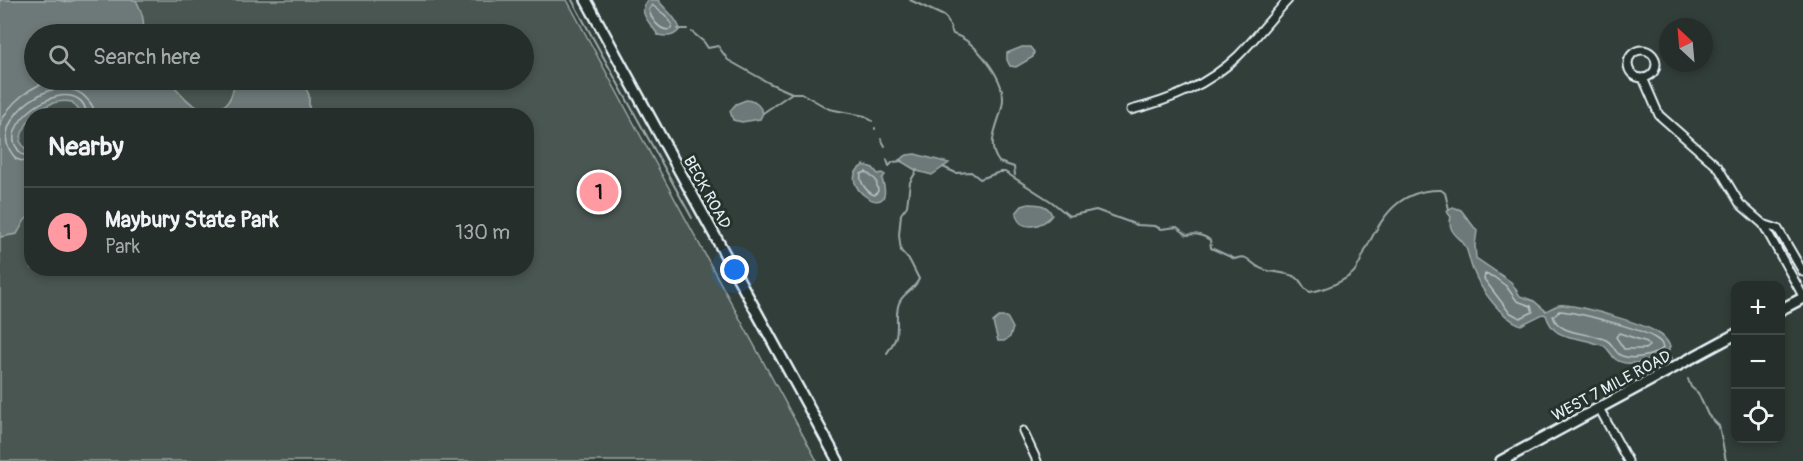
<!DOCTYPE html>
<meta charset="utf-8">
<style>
body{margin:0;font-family:Pangolin,sans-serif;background:#323a37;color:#f1f3f6}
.controls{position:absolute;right:18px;bottom:18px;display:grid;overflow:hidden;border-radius:12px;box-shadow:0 3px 9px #0003}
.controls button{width:54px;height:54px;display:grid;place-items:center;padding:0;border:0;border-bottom:2px solid #424a47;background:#262e2b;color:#f1f3f6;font:30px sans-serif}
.compass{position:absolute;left:1659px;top:18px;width:54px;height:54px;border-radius:50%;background:#262e2b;box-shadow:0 3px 9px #0003;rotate:334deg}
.you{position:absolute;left:735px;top:270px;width:21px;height:21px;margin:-15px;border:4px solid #fff;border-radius:50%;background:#1a73e8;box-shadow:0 0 0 9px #1a73e833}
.badge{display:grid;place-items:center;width:39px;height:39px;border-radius:50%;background:#ff9aa2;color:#111;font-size:20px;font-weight:700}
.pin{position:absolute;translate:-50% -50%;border:3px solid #fff;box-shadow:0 2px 6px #0006}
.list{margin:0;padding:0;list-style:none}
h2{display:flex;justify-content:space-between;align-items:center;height:78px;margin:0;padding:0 24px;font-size:26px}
h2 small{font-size:20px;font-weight:400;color:#a4a8a9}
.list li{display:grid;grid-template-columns:39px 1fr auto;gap:18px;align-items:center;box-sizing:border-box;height:90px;padding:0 24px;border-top:2px solid #424a47}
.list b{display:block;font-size:22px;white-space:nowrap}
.list p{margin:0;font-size:20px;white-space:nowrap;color:#a4a8a9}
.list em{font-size:20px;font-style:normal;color:#a4a8a9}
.icon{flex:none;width:33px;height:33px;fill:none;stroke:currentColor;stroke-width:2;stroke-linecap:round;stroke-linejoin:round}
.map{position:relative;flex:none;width:1803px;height:461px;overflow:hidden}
.search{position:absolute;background:#262e2b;box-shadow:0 3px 9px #0003;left:24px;top:24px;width:510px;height:66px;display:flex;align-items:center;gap:15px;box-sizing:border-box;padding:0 21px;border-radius:33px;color:#a4a8a9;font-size:22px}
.panel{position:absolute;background:#262e2b;box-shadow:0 3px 9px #0003;left:24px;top:108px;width:510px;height:168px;border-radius:24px}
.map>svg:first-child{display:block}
.green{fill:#495651;stroke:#98a4a4;stroke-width:1.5;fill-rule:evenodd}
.water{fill:#6d7978;stroke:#9ea9ab;stroke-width:1.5}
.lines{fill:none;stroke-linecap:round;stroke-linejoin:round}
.shore{stroke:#b7c1c5;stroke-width:1.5}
.stream{stroke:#9ea9ab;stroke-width:2}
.street-casing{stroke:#e8f1f8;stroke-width:11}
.secondary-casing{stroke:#e8f1f8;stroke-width:14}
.street{stroke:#26332d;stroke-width:7}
.secondary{stroke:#26332d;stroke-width:9}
.labels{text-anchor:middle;stroke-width:6;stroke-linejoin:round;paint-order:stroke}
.street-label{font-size:16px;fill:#e8f1f8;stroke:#26332d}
</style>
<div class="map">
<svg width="1803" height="461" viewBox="0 0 1803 461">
<rect width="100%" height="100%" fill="#323e39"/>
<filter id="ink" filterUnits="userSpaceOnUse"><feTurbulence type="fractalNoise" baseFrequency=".0167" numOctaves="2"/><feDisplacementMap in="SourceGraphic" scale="12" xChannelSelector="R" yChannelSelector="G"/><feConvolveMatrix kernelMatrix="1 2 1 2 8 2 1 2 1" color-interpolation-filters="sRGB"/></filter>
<g filter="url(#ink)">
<path class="green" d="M 0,0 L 567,0 L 817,461 L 0,461 ZM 34,34 L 524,34 L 524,80 L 34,80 ZM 32,116 L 526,116 L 526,268 L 32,268 Z"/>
<path class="water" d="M 0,0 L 57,0 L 68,2 L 76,0 L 136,0 C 142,12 145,21 143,34 L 34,34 L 34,80 L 169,80 C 181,93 193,113 214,109 C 220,108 226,106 229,100 C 234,92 232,85 240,80 L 302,80 L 309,95 L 309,115 L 83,115 L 72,102 C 47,97 24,119 20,141 L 26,150 L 31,151 L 31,215 L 25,220 L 17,234 L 0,237 Z
M 649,0 L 658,0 C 666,11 675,15 680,29 C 674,37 667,37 658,35 C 651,23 635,12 649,0 Z
M 1022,47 L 1030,47 L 1034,52 L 1033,57 L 1016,67 L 1010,66 L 1007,60 L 1007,53 Z
M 746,100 C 755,101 759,104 763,113 L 760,119 L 742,122 L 733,120 L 730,111 L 736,104 Z
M 915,154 L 949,163 L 932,175 L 917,171 L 899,160 L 907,155 Z
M 864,165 L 873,168 L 878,174 L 882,173 L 885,175 L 882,179 C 898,227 830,183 864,165 Z
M 1029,204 C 1040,204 1048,205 1052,215 C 1044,227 1018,233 1016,213 L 1022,206 Z
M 1453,207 L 1461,210 L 1477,231 L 1475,245 L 1476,258 L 1511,282 L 1520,296 L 1534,301 L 1546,311 C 1550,309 1555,306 1559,305 C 1573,303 1645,324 1658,333 C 1664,336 1667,340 1670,346 L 1667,355 C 1653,360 1640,364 1625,363 C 1611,361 1613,352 1604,346 C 1601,344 1595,344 1591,342 C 1570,335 1554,340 1546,315 L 1543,314 L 1521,325 C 1500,317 1481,290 1473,270 C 1470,263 1469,255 1466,248 C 1462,237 1446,233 1451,217 L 1446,211 Z
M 999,317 L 1007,317 L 1013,328 L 1010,337 L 1004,341 L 998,341 L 993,322 Z"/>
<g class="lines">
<path class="shore" d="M 652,5 L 665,15 L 672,24 L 671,29 C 661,33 651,19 649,10 Z
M 0,125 C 8,103 32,84 55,80
M 32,157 L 21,154 C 19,151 15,146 14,142 C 9,110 82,71 87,116
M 32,164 L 16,159 C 13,155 8,149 7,143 C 1,110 61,69 87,99 C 92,104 95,109 95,116
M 866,172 L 876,180 L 878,191 L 875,195 C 867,193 859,182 861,174 Z
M 1485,274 L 1494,277 L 1506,286 L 1517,301 L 1531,306 L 1533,312 L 1520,318 L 1509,312 L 1484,279 Z
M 1559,311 C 1577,312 1639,328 1655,338 C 1660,341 1662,343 1663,348 C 1655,356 1634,360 1622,356 C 1614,353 1614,344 1606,340 C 1589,332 1559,336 1553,316 Z
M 1619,333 L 1647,342 L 1649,346 L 1645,349 L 1624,349 L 1616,337 Z"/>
<path class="stream" d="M 572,0 L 692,218
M 910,0 L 944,16 L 947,19 L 953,34 C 974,40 1003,76 1003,99 C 1003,119 983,141 999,162 L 1014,167 L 1015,175
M 678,29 L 687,29
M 692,32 L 704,42 L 708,48 L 718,46 L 728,60 L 769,83 L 792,93 L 801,93 L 829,109 L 865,116 L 872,121
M 763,113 L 792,93
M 875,128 L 875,129
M 881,139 L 885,146
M 887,160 L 889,166 L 893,162 L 902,161
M 943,167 L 956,173 L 971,172 L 980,179 L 1000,172 L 1005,172 L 1052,202 L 1069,216 L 1096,210 L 1137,225 L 1155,226 L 1161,229 L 1177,227 L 1187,235 C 1195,233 1203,235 1210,240 L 1211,248 L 1235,259 C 1247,253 1250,263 1260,268 C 1268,273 1287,271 1297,278 C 1304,283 1302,289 1310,292 C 1323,290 1343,282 1353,273 C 1359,267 1362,257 1366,249 C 1382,216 1399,189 1441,190 L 1445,193 L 1449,209
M 1666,351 L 1671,358
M 887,353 C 890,348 895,342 896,336 C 899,324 894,312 900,301 C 905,292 914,290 919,279 L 910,261 L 901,251 L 899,235 L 901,214 L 907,206 L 910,182 L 917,170
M 1688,379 L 1691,387 L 1698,393 L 1708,415 L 1719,426 L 1726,461"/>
<g class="street-casing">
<path id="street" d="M1628 64a14 14 0 1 1 28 0a14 14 0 1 1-28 0Z
M 1643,78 L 1659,115 L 1718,167 L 1740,204 L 1763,224 L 1778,229 L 1803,272
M 1131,110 C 1171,100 1208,85 1238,56 C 1256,38 1271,18 1288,0
M 1763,224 L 1803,296
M 1599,408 L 1628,461
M 1023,431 L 1037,461"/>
</g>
<g class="secondary-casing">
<path id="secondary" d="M 586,0 L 838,461
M 1780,310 L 1803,298
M 1501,461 L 1736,334"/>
</g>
<use href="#street" class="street"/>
<use href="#secondary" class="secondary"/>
</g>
</g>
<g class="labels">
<g class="street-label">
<text transform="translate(708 192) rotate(61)" y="6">BECK ROAD</text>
<text transform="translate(1611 385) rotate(-28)" y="6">WEST 7 MILE ROAD</text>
</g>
</g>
</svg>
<div class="controls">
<button>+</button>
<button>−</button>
<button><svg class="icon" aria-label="locate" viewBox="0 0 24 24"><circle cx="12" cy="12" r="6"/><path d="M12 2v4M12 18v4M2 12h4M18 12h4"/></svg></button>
</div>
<svg class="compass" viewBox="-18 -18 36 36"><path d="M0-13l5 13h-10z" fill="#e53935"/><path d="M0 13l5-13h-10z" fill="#a4a8a9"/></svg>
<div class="you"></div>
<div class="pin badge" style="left:599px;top:192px">1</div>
<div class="search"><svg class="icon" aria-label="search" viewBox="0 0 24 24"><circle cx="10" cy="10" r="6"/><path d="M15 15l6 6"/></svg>Search here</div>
<section class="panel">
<h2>Nearby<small></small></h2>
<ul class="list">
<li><span class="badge">1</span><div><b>Maybury State Park</b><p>Park</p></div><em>130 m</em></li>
</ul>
</section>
</div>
